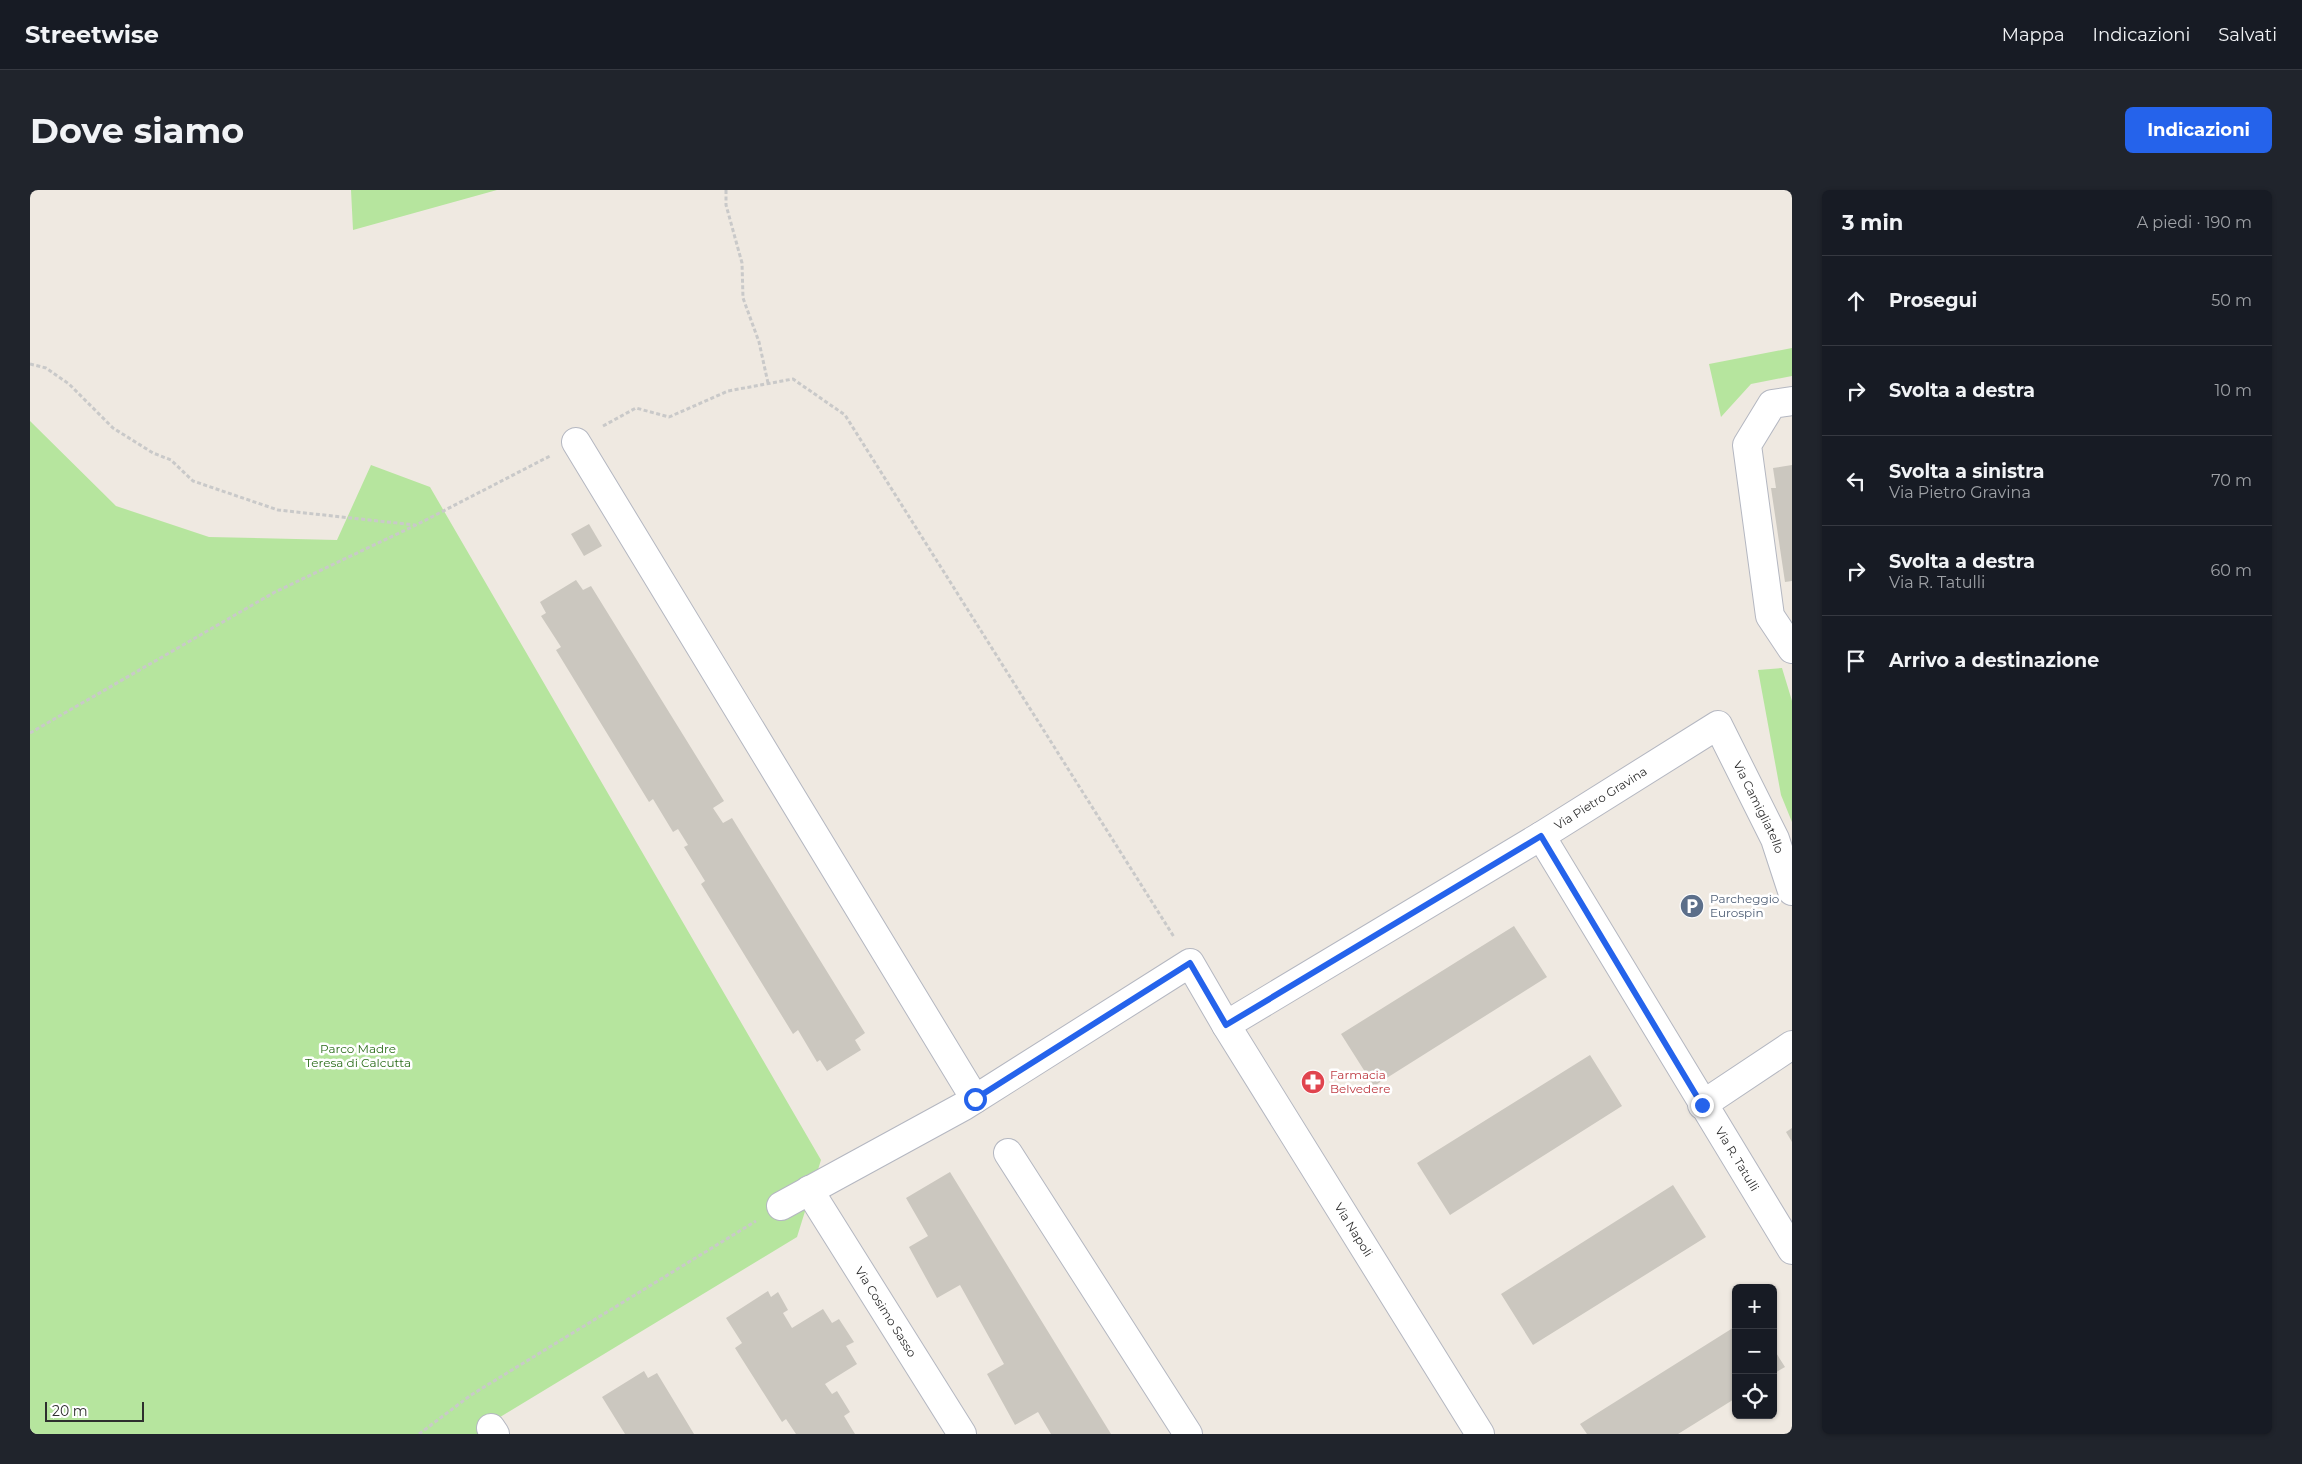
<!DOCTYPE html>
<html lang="it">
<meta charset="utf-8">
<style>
body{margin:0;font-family:Montserrat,sans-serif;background:#20242c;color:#f1f3f6}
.controls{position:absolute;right:15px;bottom:15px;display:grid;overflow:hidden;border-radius:8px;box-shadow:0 1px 4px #0004}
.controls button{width:45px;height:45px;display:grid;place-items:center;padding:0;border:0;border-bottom:1px solid #363941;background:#171b24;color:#f1f3f6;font:25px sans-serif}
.scale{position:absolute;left:15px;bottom:12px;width:99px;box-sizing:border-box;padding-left:5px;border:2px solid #2e2e2e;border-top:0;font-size:14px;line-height:18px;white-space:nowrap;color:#2e2e2e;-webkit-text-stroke:4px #fff;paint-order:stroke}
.stop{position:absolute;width:15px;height:15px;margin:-11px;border:4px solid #2563eb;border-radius:50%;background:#fff}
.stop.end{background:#2563eb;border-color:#fff;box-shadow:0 1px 5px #0008}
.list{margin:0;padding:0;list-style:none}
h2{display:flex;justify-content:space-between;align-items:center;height:65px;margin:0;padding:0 20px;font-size:21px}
h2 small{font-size:16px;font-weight:400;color:#9ea1a6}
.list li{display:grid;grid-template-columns:32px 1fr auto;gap:15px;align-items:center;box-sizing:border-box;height:90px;padding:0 20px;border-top:1px solid #363941}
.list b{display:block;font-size:19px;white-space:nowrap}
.list p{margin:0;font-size:16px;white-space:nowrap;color:#9ea1a6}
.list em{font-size:16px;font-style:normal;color:#9ea1a6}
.icon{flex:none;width:28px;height:28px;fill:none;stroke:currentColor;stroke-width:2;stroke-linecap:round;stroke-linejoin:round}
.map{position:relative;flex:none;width:1762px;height:1244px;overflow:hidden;border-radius:8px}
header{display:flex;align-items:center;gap:30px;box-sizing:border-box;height:70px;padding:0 25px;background:#171b24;border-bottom:1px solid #363941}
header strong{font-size:24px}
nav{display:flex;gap:28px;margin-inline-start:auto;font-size:18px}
.intro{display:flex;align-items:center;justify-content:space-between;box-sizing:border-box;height:120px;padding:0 30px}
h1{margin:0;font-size:35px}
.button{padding:12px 22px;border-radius:8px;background:#2563eb;color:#fff;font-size:18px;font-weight:700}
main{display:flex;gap:30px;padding:0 30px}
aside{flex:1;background:#171b24;border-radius:8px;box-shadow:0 1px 4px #0004}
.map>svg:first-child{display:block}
.green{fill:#b6e59e}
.building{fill:#cbc7bf}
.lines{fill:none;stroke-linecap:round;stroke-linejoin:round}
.minor-casing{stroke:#b4b7c1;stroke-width:30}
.path{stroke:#c9c9c9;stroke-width:3;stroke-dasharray:4 2.5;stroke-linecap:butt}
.minor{stroke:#fff;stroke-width:28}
.route{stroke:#2563eb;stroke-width:6}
.labels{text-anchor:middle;stroke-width:5;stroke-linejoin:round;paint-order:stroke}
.street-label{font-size:12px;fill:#2e2e2e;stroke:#fff}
.service-label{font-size:12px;fill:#4e5e75;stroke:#fff;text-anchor:start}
.park-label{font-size:12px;fill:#2c6e1b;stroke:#fff}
.health-label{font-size:12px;fill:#be3a42;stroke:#fff;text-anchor:start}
</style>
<header>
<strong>Streetwise</strong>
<nav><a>Mappa</a><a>Indicazioni</a><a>Salvati</a></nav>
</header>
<div class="intro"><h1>Dove siamo</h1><a class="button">Indicazioni</a></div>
<main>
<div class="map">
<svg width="1762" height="1244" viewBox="0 0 1762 1244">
<rect width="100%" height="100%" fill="#efe9e1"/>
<path class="green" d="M 321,0 L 467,0 L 323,40 Z
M 1762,158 L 1762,186 L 1721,194 L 1691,227 L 1679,174 Z
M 0,231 L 86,316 L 179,347 L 307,350 L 341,275 L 400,297 L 791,970 L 767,1047 L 452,1238 L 456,1244 L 0,1244 Z
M 1752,478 L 1762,511 L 1762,632 L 1751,605 L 1728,480 Z"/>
<path class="building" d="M 1762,275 L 1762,391 L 1755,392 L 1741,298 L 1746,298 L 1743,278 Z
M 559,334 L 572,356 L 554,366 L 541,344 Z
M 546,390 L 553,400 L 561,396 L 694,611 L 683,618 L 693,633 L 702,628 L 835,843 L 825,850 L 831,860 L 797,881 L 790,870 L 787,872 L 768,840 L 763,844 L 671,694 L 675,691 L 654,657 L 658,655 L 648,639 L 643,642 L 623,609 L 619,612 L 526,460 L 531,457 L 511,426 L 516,423 L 510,412 Z
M 1484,736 L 1517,787 L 1344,896 L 1311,844 Z
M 1560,865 L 1592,916 L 1420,1025 L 1387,973 Z
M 1762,938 L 1762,952 L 1756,942 Z
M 920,982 L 1081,1244 L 1021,1244 L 1008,1222 L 985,1235 L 957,1184 L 974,1174 L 930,1095 L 907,1108 L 879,1057 L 898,1046 L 876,1008 Z
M 1643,995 L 1676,1047 L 1503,1155 L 1471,1104 Z
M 738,1101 L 741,1107 L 748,1102 L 758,1120 L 753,1123 L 762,1138 L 793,1119 L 802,1133 L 809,1129 L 824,1152 L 816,1156 L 827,1174 L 795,1194 L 802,1204 L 807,1201 L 820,1222 L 814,1226 L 825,1244 L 766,1244 L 756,1229 L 752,1232 L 705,1158 L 712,1153 L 696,1128 Z
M 1706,1136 L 1706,1208 L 1648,1244 L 1557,1244 L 1550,1234 Z
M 1743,1158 L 1755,1177 L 1743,1184 Z
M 614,1181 L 618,1188 L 627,1183 L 664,1244 L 595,1244 L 572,1207 Z"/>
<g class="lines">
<g class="minor-casing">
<g id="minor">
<path d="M 1762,211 L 1742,214 L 1717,255 L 1740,426 L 1762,459"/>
<path d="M 546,252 L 945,909"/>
<path id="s1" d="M 1511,646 L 1762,1060"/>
<path id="s2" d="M 1196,835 L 1511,646 L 1688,535 L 1745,649 L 1762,701"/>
<path d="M 1672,915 L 1762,855"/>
<path d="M 978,963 L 1158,1244"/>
<path id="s3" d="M 779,1000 L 932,1244"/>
<path id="s4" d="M 751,1016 L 934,916 L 1160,773 L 1196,835 L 1450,1244"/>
<path d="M 461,1238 L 465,1244"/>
</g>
</g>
<path class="path" d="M 696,0 L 696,15 L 712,73 L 713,108 L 729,152 L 738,193
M 0,174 L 16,178 L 39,194 L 83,238 L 123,263 L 141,270 L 163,291 L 248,320 L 385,335
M 573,236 L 606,218 L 639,227 L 698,201 L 763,189 L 815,225 L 1144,747
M 0,543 L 245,402 L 386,335 L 520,266
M 389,1244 L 441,1205 L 726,1031"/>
<use href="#minor" class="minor"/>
</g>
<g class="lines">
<path class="route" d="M 945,909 L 1160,773 L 1196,835 L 1511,646 L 1672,915"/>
</g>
<defs>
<g id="parking-disc" transform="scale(1.25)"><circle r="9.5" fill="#5c6f8a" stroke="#fff"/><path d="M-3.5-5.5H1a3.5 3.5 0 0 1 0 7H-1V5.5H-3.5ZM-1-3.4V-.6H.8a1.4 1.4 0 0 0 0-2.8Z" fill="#fff"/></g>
<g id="pharmacy-disc" transform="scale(1.25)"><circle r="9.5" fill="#e0444e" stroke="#fff"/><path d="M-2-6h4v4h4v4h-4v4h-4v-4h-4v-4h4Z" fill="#fff"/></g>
</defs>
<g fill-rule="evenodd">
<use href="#parking-disc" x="1662" y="716"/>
<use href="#pharmacy-disc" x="1283" y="892"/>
</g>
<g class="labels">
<g class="street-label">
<text dy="4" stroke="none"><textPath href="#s2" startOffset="438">Via Pietro Gravina</textPath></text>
<text dy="4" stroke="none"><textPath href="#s2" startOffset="668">Via Camigliatello</textPath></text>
<text dy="4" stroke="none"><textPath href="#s1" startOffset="378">Via R. Tatulli</textPath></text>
<text dy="4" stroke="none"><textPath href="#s4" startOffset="789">Via Napoli</textPath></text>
<text dy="4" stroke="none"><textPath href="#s3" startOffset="144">Via Cosimo Sasso</textPath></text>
</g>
<g class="service-label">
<text x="1680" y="713">Parcheggio<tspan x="1680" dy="14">Eurospin</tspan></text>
</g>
<g class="park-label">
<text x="328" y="863">Parco Madre<tspan x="328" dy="14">Teresa di Calcutta</tspan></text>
</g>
<g class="health-label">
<text x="1300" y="889">Farmacia<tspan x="1300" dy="14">Belvedere</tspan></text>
</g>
</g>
</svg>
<div class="controls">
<button>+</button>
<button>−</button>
<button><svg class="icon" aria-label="locate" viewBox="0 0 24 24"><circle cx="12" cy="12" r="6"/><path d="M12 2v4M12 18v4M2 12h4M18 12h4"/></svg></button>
</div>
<div class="scale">20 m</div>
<div class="stop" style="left:945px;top:909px"></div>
<div class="stop end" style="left:1672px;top:915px"></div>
</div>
<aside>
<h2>3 min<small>A piedi · 190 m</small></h2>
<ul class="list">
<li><svg class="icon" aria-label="ahead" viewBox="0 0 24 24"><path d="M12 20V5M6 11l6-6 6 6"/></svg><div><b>Prosegui</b></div><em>50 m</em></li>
<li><svg class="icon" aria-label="right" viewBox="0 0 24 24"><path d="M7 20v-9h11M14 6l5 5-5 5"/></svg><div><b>Svolta a destra</b></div><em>10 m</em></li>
<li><svg class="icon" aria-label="left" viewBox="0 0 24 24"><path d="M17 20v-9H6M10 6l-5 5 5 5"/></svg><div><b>Svolta a sinistra</b><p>Via Pietro Gravina</p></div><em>70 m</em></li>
<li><svg class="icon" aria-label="right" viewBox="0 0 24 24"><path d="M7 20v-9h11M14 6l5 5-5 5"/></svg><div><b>Svolta a destra</b><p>Via R. Tatulli</p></div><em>60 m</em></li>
<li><svg class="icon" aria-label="arrive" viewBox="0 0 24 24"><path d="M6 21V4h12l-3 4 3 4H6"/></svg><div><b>Arrivo a destinazione</b></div></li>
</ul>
</aside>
</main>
